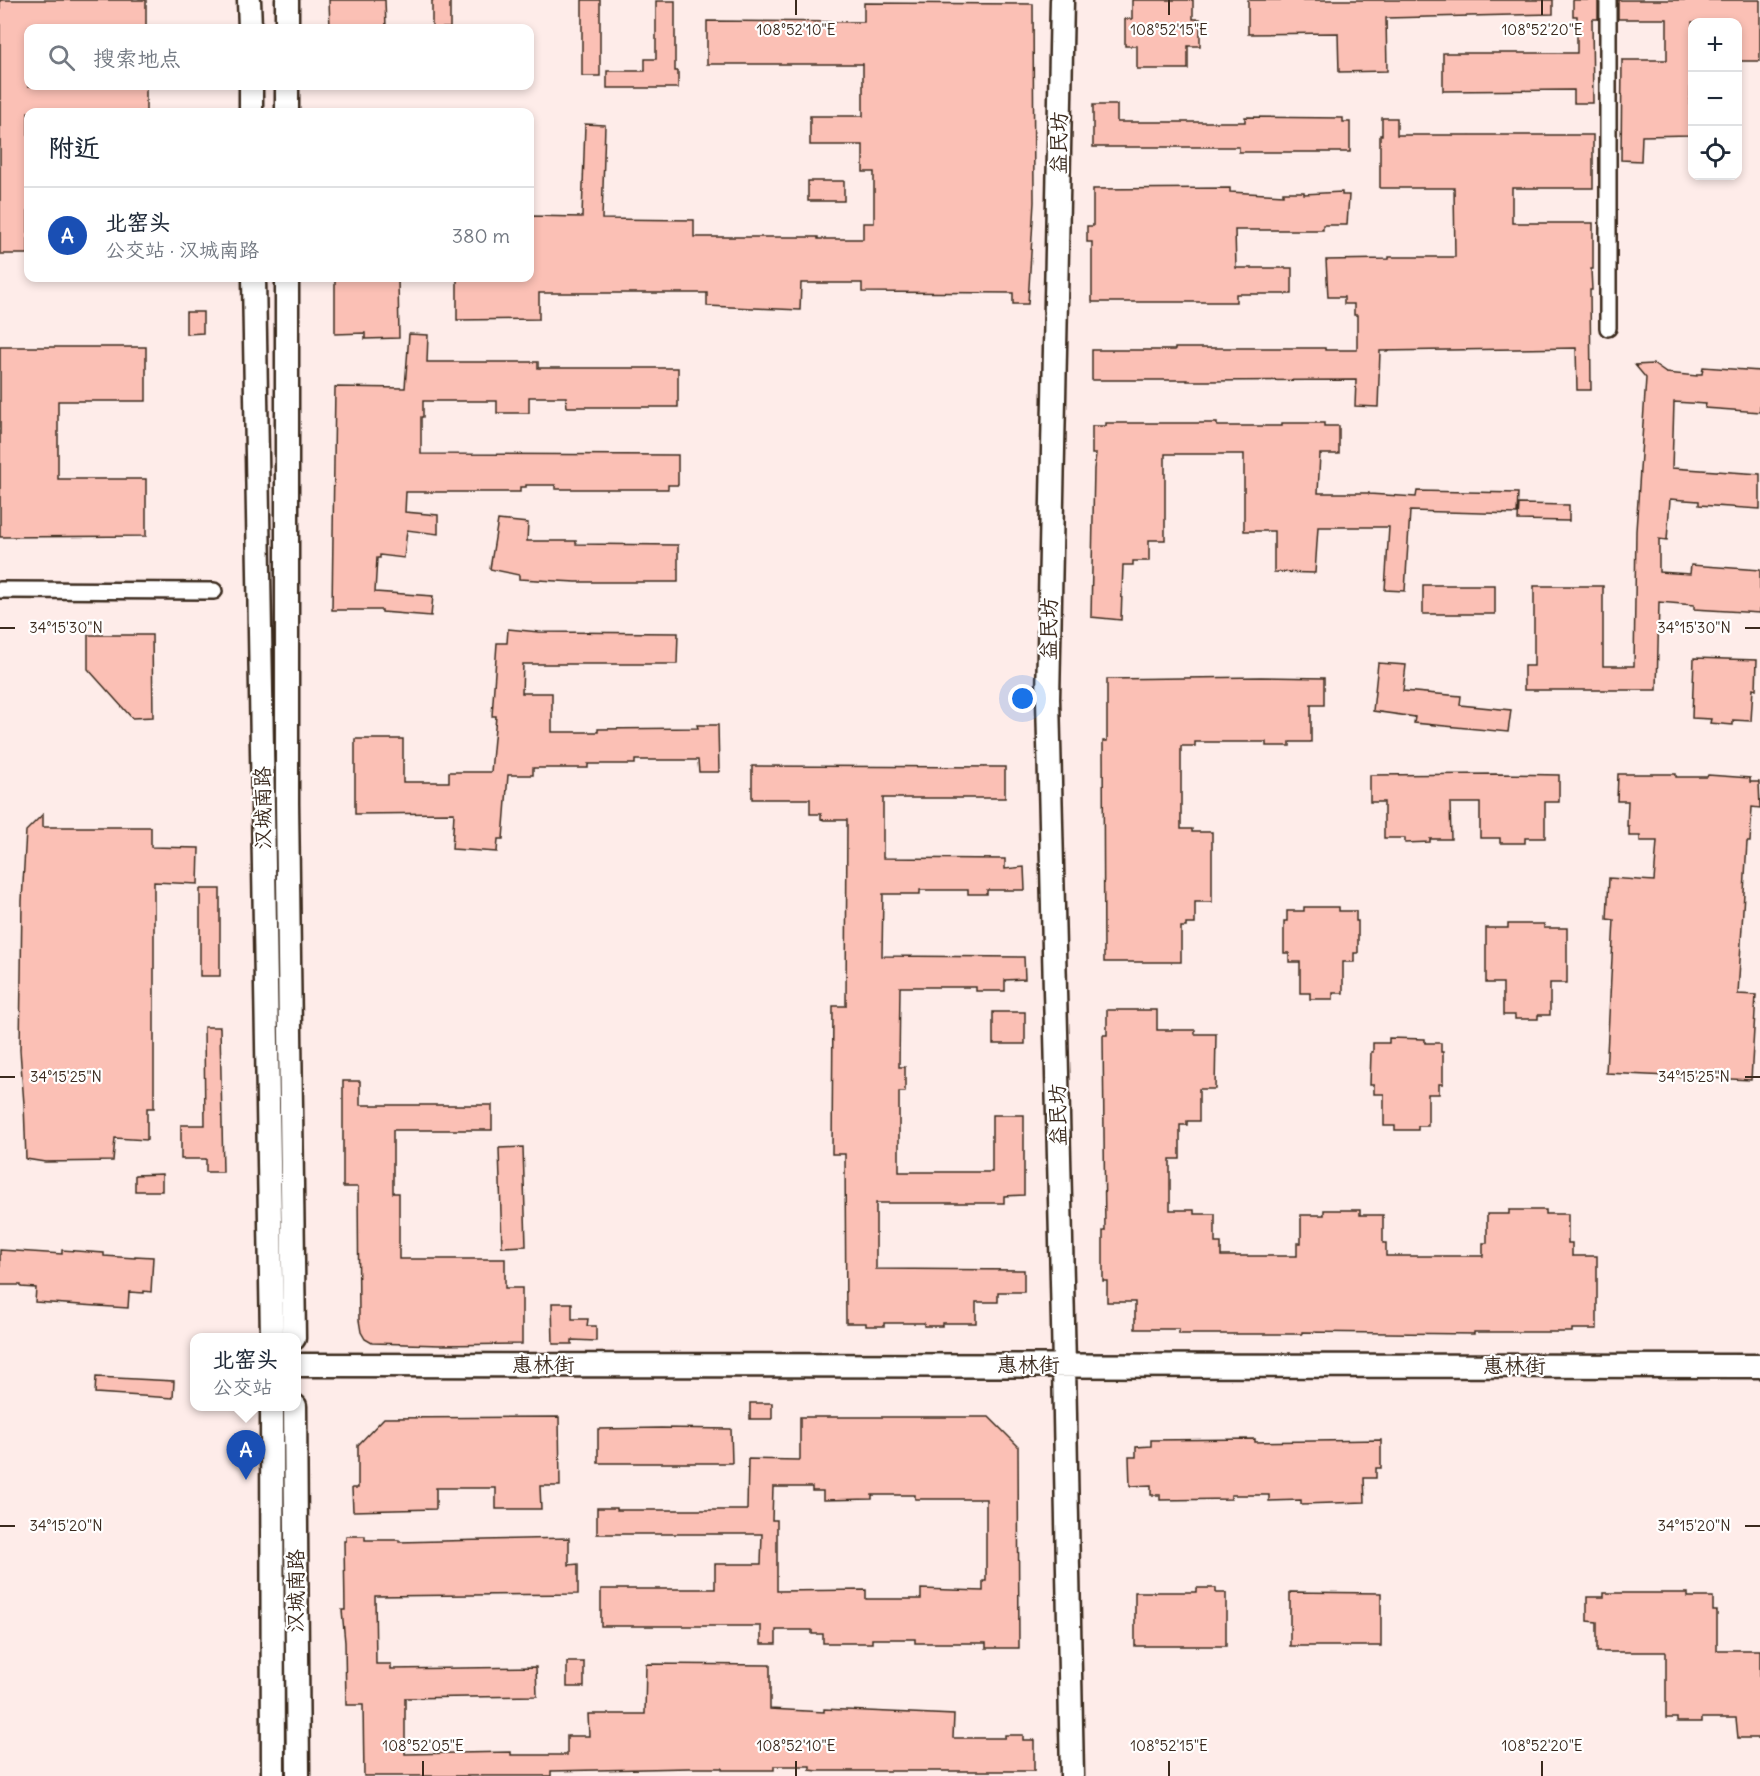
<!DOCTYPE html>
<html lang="zh">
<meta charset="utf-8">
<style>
body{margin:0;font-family:Delius,"LXGW WenKai TC",sans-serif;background:#f2f2f3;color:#1f2937}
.controls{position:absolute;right:18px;top:18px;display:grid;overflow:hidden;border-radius:12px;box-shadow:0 3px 9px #0003}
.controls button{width:54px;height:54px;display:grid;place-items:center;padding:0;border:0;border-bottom:2px solid #e0e1e3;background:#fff;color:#1f2937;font:30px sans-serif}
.you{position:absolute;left:1023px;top:699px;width:21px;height:21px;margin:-15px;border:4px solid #fff;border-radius:50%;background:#1a73e8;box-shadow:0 0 0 9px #1a73e833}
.badge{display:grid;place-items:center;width:39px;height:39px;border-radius:50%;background:#2563eb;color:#fff;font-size:20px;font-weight:700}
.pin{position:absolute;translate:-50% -50px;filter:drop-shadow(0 2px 3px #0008)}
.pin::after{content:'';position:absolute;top:32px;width:21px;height:18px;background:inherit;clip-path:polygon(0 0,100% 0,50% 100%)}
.popup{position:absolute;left:190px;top:1333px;width:111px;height:78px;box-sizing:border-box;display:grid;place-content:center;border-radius:12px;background:#fff;filter:drop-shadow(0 2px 4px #0005);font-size:20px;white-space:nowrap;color:#747a83}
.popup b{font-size:22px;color:#1f2937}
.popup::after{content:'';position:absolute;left:50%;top:100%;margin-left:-12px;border:12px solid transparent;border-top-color:#fff}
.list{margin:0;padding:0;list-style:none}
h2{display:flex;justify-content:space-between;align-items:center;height:78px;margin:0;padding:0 24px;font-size:26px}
h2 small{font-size:20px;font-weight:400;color:#747a83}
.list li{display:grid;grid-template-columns:39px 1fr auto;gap:18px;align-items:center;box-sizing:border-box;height:96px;padding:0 24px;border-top:2px solid #e0e1e3}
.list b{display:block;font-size:22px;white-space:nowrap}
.list p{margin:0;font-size:20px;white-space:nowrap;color:#747a83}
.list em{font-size:20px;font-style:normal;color:#747a83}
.icon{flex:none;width:33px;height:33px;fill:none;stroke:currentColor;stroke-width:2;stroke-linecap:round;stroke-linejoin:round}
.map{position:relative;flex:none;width:1760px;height:1776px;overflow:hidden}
.search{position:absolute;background:#fff;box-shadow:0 3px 9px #0003;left:24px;top:24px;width:510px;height:66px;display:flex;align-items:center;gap:15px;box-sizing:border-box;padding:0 21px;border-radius:12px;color:#747a83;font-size:22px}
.panel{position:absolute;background:#fff;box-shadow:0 3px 9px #0003;left:24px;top:108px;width:510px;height:174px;border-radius:12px}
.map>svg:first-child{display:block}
.building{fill:#fbc0b5;stroke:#3b2a1e;stroke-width:1.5;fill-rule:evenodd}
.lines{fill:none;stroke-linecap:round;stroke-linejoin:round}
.street-casing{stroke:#3b2a1e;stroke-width:20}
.secondary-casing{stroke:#3b2a1e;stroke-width:27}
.street{stroke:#fff;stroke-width:15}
.secondary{stroke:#fff;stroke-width:22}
.ticks{fill:none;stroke:#3b2a1e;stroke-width:2}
.labels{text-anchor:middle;stroke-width:4.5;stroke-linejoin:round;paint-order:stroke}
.street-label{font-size:21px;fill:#3b2a1e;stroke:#fff}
.ticks-label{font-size:15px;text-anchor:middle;fill:#3b2a1e;stroke:#fff;stroke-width:4.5;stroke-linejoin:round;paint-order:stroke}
</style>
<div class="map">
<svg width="1760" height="1776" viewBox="0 0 1760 1776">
<rect width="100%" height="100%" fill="#feece9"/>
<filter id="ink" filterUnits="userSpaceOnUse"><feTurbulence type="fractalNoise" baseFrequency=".0167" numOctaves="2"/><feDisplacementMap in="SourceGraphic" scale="12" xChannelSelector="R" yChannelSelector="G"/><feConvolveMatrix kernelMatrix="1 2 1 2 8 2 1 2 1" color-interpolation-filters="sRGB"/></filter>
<g filter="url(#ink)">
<path class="building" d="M 0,0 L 146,0 L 146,28 L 28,28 L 28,86 L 146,86 L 146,112 L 28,112 L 28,254 L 0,254 Z
M 329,0 L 385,0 L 386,28 L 330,28 Z
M 432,0 L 450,0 L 450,28 L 432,28 Z
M 582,0 L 600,0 L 600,76 L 582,76 Z
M 1132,0 L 1193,0 L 1193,19 L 1200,19 L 1200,46 L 1188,46 L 1188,69 L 1137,69 L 1137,46 L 1125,46 L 1125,19 L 1132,19 Z
M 1248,0 L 1553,0 L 1553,14 L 1386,18 L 1387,71 L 1339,72 L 1338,33 L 1248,34 Z
M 1573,0 L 1598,0 L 1598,19 L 1592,19 L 1593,103 L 1574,103 L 1574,90 L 1443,91 L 1443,53 L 1577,53 L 1577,16 L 1573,16 Z
M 1618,0 L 1760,0 L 1760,61 L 1737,61 L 1737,22 L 1692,22 L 1692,45 L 1691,45 L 1690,135 L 1642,136 L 1641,161 L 1621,160 L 1622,60 L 1667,60 L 1667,19 L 1618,19 Z
M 656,1 L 675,1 L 675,71 L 678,71 L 678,88 L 607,88 L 607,71 L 645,71 L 645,59 L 656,59 Z
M 864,3 L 1033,4 L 1034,202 L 1028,304 L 1013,304 L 1013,293 L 862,292 L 862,283 L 801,283 L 800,310 L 707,306 L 707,293 L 539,293 L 539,319 L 457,320 L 457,278 L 530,278 L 530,216 L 582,217 L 585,124 L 605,125 L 602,219 L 694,220 L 694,237 L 818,237 L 818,239 L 863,239 L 863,223 L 874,223 L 874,172 L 863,172 L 863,145 L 810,145 L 810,116 L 863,116 L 863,64 L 707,64 L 707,21 L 864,22 Z
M 1093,105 L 1117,105 L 1117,122 L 1245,122 L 1245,117 L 1343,118 L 1343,122 L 1350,122 L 1350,152 L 1239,152 L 1239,147 L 1093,147 Z
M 1382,118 L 1397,118 L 1397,135 L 1593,135 L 1593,188 L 1512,188 L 1512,223 L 1593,223 L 1593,269 L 1591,269 L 1592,290 L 1590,290 L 1591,390 L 1577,390 L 1576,348 L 1380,351 L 1378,407 L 1355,406 L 1356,380 L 1207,381 L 1187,381 L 1187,380 L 1092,380 L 1092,350 L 1175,350 L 1175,348 L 1325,348 L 1325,350 L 1357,350 L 1357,315 L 1354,315 L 1354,304 L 1344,304 L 1344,297 L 1328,297 L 1326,260 L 1389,259 L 1389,257 L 1455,257 L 1454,188 L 1380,188 L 1380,135 L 1382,135 Z
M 808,181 L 844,181 L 844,201 L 808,201 Z
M 1230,188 L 1230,192 L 1283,195 L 1283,192 L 1304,192 L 1304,194 L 1342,192 L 1342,195 L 1349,195 L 1347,225 L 1323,225 L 1323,230 L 1235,230 L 1236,268 L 1292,268 L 1292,294 L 1236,294 L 1236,302 L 1092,302 L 1092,242 L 1087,242 L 1087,226 L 1093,226 L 1093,189 Z
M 335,278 L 398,278 L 399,338 L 365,339 L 365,333 L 335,334 Z
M 186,312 L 203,312 L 203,333 L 186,334 Z
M 409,334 L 428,335 L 427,362 L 538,362 L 538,368 L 678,368 L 678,407 L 567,407 L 566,397 L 529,397 L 529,413 L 497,413 L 497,401 L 423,401 L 423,417 L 421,417 L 421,454 L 678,455 L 678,485 L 668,485 L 668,489 L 555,489 L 555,485 L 526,485 L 526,487 L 520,487 L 520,492 L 406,492 L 405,512 L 438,515 L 438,534 L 407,530 L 404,558 L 380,555 L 380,558 L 377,558 L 375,592 L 433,596 L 431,616 L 382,612 L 382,610 L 332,610 L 335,387 L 405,388 Z
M 0,347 L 146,347 L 146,401 L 58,401 L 58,479 L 146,479 L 146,536 L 0,537 Z
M 1653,364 L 1666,373 L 1697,376 L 1697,374 L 1702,374 L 1703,367 L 1760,371 L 1760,412 L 1705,408 L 1706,404 L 1674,402 L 1672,468 L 1760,474 L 1760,509 L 1699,505 L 1699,501 L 1670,499 L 1667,540 L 1659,539 L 1659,572 L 1690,574 L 1691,565 L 1760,570 L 1760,613 L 1694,609 L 1694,605 L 1659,602 L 1657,690 L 1524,690 L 1524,666 L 1534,666 L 1534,586 L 1603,586 L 1603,666 L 1634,666 L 1636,531 L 1646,378 L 1635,365 Z
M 1106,423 L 1217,423 L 1217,426 L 1282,426 L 1282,423 L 1324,423 L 1324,426 L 1339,426 L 1339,454 L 1320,454 L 1318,493 L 1369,493 L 1369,494 L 1416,497 L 1417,491 L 1518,493 L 1517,514 L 1410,511 L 1405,591 L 1385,590 L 1389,527 L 1318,527 L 1315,573 L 1274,572 L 1274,531 L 1244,531 L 1244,454 L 1165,454 L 1165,540 L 1149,540 L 1149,561 L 1133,561 L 1133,565 L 1123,565 L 1121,620 L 1091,617 L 1094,469 L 1096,454 L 1092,454 L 1092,426 L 1106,426 Z
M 1519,504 L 1569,505 L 1569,521 L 1518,520 Z
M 498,520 L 528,523 L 527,541 L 576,541 L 576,544 L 678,545 L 678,582 L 576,582 L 519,579 L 519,575 L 490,569 Z
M 1423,585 L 1495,585 L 1495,614 L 1423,614 Z
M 508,629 L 539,632 L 678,633 L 677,664 L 523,664 L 522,693 L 552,693 L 552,732 L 598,732 L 598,729 L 698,728 L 697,725 L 718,725 L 719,772 L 699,772 L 698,760 L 635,760 L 635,764 L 588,764 L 588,768 L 533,768 L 533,775 L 508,775 L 503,839 L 498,839 L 497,852 L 452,849 L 454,813 L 355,814 L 355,739 L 403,739 L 403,782 L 449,782 L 449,772 L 491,772 L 496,716 L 492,716 L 497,643 L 507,643 Z
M 88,635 L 152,635 L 153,717 L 132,718 L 88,669 Z
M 1694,658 L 1757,660 L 1756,689 L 1753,688 L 1751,721 L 1733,720 L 1733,725 L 1710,723 L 1711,719 L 1692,718 Z
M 1378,663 L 1406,665 L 1403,691 L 1461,696 L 1460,705 L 1511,710 L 1508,732 L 1414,723 L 1415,717 L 1373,711 Z
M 1261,677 L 1324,678 L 1324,705 L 1311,705 L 1311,742 L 1290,742 L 1290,746 L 1266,746 L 1266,742 L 1195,742 L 1195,746 L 1181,746 L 1181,829 L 1192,829 L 1192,832 L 1212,832 L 1212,902 L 1195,902 L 1195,924 L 1186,924 L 1186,927 L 1181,927 L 1181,962 L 1104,962 L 1103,741 L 1107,741 L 1107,679 Z
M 752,766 L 1005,767 L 1005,798 L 883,798 L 883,858 L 1005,859 L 1005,869 L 1024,867 L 1025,890 L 987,890 L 987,894 L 968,894 L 968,890 L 920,890 L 920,894 L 883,894 L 882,956 L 1024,957 L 1025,979 L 1005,980 L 1005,991 L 976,991 L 976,987 L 900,987 L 899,1067 L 905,1067 L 905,1092 L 899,1092 L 899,1172 L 992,1172 L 992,1115 L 1024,1115 L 1024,1195 L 1004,1196 L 1004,1203 L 876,1203 L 876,1269 L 1024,1270 L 1024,1292 L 998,1292 L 998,1302 L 976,1302 L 976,1323 L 942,1323 L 942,1326 L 924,1326 L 924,1323 L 884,1323 L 884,1326 L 866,1326 L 866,1323 L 846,1323 L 845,1154 L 832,1154 L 833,1006 L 846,1006 L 847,820 L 824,820 L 821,819 L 821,814 L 810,814 L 810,799 L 752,799 Z
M 1496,774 L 1559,775 L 1559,802 L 1545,802 L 1545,838 L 1525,838 L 1525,843 L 1500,843 L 1500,838 L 1480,838 L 1480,803 L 1450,803 L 1451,839 L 1430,839 L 1430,842 L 1405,843 L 1405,838 L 1384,838 L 1384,802 L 1370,802 L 1370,775 Z
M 1618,774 L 1676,774 L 1676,777 L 1707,777 L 1708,775 L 1750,778 L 1750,782 L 1759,782 L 1760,808 L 1752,807 L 1750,842 L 1747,842 L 1738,994 L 1756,995 L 1751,1080 L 1606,1073 L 1614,920 L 1607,919 L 1609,878 L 1654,881 L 1657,841 L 1640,841 L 1640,836 L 1629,836 L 1629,826 L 1627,826 L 1628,801 L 1617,801 Z
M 43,814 L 43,827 L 151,827 L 151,847 L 199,848 L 198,884 L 154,882 L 154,1108 L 147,1108 L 147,1140 L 115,1138 L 113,1161 L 45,1162 L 26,1159 L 24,1104 L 20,1050 L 22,901 L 26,831 Z
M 200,889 L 220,889 L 220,976 L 200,976 Z
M 1304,907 L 1339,907 L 1339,911 L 1356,911 L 1356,921 L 1358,921 L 1358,953 L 1354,953 L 1354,962 L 1343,962 L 1343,993 L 1333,993 L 1333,999 L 1310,999 L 1310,993 L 1300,993 L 1300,962 L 1289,962 L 1289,953 L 1284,953 L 1284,921 L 1287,921 L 1287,911 L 1304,911 Z
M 1508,924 L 1544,924 L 1544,928 L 1567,928 L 1567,983 L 1550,983 L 1550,1015 L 1538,1015 L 1538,1019 L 1515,1019 L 1515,1015 L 1503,1015 L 1503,983 L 1486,983 L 1486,928 L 1508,928 Z
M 1107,1010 L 1157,1010 L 1157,1030 L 1195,1030 L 1195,1034 L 1216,1034 L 1215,1089 L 1199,1089 L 1199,1121 L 1187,1121 L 1187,1125 L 1180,1125 L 1180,1159 L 1170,1159 L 1170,1210 L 1194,1210 L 1194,1214 L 1215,1214 L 1215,1243 L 1221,1243 L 1221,1256 L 1297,1256 L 1297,1243 L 1301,1243 L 1301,1215 L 1324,1215 L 1324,1210 L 1360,1210 L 1360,1215 L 1383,1215 L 1383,1243 L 1386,1243 L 1386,1256 L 1483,1256 L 1483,1243 L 1487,1243 L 1487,1214 L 1509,1214 L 1509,1210 L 1546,1210 L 1546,1214 L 1568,1214 L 1568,1243 L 1572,1243 L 1572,1256 L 1597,1256 L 1597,1329 L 1572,1329 L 1572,1332 L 1474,1332 L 1474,1334 L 1302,1332 L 1302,1334 L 1179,1334 L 1179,1329 L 1135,1329 L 1135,1302 L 1107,1302 L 1107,1281 L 1103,1281 L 1103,1231 L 1105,1231 L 1103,1035 L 1107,1035 Z
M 993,1012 L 1025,1012 L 1025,1044 L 993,1044 Z
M 204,1027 L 220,1027 L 223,1172 L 206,1172 L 206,1159 L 181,1159 L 181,1125 L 205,1125 Z
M 1389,1038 L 1425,1039 L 1425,1043 L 1441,1043 L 1441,1052 L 1443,1052 L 1443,1084 L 1439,1084 L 1439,1094 L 1428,1094 L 1428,1126 L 1418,1126 L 1418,1130 L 1395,1130 L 1395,1126 L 1384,1126 L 1384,1094 L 1374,1094 L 1374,1085 L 1370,1085 L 1371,1052 L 1373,1052 L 1373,1043 L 1389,1043 Z
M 343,1081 L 360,1081 L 360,1105 L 492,1105 L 492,1130 L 393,1130 L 393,1193 L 399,1193 L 399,1259 L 505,1259 L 505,1288 L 522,1288 L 522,1344 L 440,1345 L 372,1343 L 365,1339 L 361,1332 L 359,1320 L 358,1187 L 343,1187 Z
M 523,1147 L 526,1246 L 502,1247 L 499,1148 Z
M 162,1174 L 162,1191 L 135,1191 L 135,1175 Z
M 0,1250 L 62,1254 L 62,1250 L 104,1253 L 104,1256 L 135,1258 L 135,1256 L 153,1257 L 151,1292 L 144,1291 L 144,1293 L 129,1292 L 128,1308 L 35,1302 L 36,1288 L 21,1287 L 21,1285 L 0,1285 Z
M 552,1303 L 572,1303 L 572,1319 L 588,1319 L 587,1326 L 596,1326 L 596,1341 L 572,1340 L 572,1344 L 553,1344 Z
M 96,1377 L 174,1381 L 173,1398 L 95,1393 Z
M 750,1403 L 772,1403 L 772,1419 L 750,1419 Z
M 559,1417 L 560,1486 L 540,1486 L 541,1509 L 496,1509 L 496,1488 L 436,1488 L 436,1509 L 353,1511 L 352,1488 L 358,1488 L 358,1445 L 384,1418 Z
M 800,1417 L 989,1417 L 1018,1446 L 1019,1648 L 986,1648 L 986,1643 L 915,1643 L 915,1639 L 872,1639 L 872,1643 L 823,1643 L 823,1634 L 812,1634 L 812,1630 L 776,1630 L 776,1644 L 761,1644 L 761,1626 L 601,1626 L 601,1589 L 715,1589 L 715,1564 L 761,1564 L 762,1534 L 597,1534 L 597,1508 L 617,1508 L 617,1510 L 747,1510 L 748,1459 L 800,1460 ZM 773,1487 L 812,1487 L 812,1491 L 823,1491 L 823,1500 L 872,1499 L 872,1495 L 915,1495 L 915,1499 L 986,1499 L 986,1581 L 983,1581 L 983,1591 L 921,1589 L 921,1599 L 866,1599 L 866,1590 L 777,1591 L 777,1520 L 772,1520 Z
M 661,1428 L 731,1429 L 732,1463 L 598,1463 L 598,1429 Z
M 1255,1439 L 1255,1442 L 1381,1440 L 1381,1468 L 1376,1468 L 1376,1478 L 1364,1478 L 1365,1502 L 1301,1504 L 1301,1500 L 1269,1501 L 1269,1495 L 1231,1495 L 1231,1499 L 1160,1500 L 1160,1495 L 1151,1495 L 1151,1485 L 1130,1486 L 1129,1457 L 1136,1457 L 1136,1447 L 1151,1446 L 1151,1440 Z
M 346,1536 L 365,1536 L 365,1540 L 399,1540 L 399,1542 L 569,1538 L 569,1565 L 578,1564 L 578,1594 L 375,1596 L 376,1664 L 391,1664 L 391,1669 L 536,1667 L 537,1696 L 405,1698 L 405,1754 L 511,1752 L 511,1755 L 567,1755 L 567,1736 L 589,1736 L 588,1714 L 645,1714 L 646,1664 L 770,1665 L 770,1709 L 824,1712 L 824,1709 L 954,1715 L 953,1738 L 1005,1738 L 1005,1735 L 1023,1735 L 1023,1740 L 1034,1740 L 1034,1771 L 818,1771 L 810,1770 L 810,1766 L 774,1766 L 774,1770 L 722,1770 L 722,1768 L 689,1768 L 551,1771 L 551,1776 L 364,1776 L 363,1705 L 346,1705 L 345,1642 L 342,1610 L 345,1610 L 344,1541 L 346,1541 Z
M 1197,1588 L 1216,1588 L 1216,1593 L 1226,1593 L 1226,1646 L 1135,1646 L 1135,1592 L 1197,1592 Z
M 1290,1592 L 1381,1593 L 1381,1646 L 1290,1646 Z
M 1604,1593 L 1688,1593 L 1688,1597 L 1713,1597 L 1713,1611 L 1717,1611 L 1717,1650 L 1760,1650 L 1760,1738 L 1738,1738 L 1736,1718 L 1702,1718 L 1702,1722 L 1677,1722 L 1677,1718 L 1666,1718 L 1666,1652 L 1597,1652 L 1597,1622 L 1587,1621 L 1587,1597 L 1604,1597 Z
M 567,1662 L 584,1662 L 584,1687 L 567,1687 Z"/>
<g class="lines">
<g class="street-casing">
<path id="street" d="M 1608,328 L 1608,0
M 0,590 L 214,591"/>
</g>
<g class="secondary-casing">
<path id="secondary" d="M 249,0 L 250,28
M 287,0 L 287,28
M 1062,0 L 1048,699 L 1064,1365 L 1072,1776
M 251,86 L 251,112
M 287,86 L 287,112
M 254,278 L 272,1338
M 287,278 L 287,803 L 294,1338
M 297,1365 L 1760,1366
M 272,1406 L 273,1776
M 295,1406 L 298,1776"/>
</g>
<use href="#street" class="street"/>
<use href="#secondary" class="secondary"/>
</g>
</g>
<path class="ticks" d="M 796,0 L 796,15M 1169,0 L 1169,15M 1542,0 L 1542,15M 0,628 L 15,628M 1745,628 L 1760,628M 0,1077 L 15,1077M 1745,1077 L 1760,1077M 0,1526 L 15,1526M 1745,1526 L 1760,1526M 423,1761 L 423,1776M 796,1761 L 796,1776M 1169,1761 L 1169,1776M 1542,1761 L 1542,1776"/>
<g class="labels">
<g class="street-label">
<text transform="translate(1059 143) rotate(-89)" y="7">益民坊</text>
<text transform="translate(1049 629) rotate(-89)" y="7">益民坊</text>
<text transform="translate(263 808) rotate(-91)" y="7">汉城南路</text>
<text transform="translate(1058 1115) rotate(-91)" y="7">益民坊</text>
<text x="543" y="1372">惠林街</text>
<text x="1028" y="1372">惠林街</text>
<text x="1514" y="1373">惠林街</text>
<text transform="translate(296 1591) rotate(-90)" y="7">汉城南路</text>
</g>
</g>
<g class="ticks-label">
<text x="796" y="35">108°52'10"E</text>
<text x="1169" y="35">108°52'15"E</text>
<text x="1542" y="35">108°52'20"E</text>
<text x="66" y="633">34°15'30"N</text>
<text x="1694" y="633">34°15'30"N</text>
<text x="66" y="1082">34°15'25"N</text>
<text x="1694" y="1082">34°15'25"N</text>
<text x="66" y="1531">34°15'20"N</text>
<text x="1694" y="1531">34°15'20"N</text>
<text x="423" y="1751">108°52'05"E</text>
<text x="796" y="1751">108°52'10"E</text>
<text x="1169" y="1751">108°52'15"E</text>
<text x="1542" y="1751">108°52'20"E</text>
</g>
</svg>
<div class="controls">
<button>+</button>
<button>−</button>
<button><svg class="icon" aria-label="locate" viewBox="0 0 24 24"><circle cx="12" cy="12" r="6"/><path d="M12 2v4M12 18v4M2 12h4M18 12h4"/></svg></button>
</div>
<div class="you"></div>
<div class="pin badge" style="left:246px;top:1480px;background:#1a4fb4">A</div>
<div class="popup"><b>北窑头</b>公交站</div>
<div class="search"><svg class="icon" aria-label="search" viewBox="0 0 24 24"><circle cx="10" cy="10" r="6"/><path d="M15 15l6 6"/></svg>搜索地点</div>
<section class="panel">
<h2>附近<small></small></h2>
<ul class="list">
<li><span class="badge" style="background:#1a4fb4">A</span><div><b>北窑头</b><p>公交站 · 汉城南路</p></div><em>380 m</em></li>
</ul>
</section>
</div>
